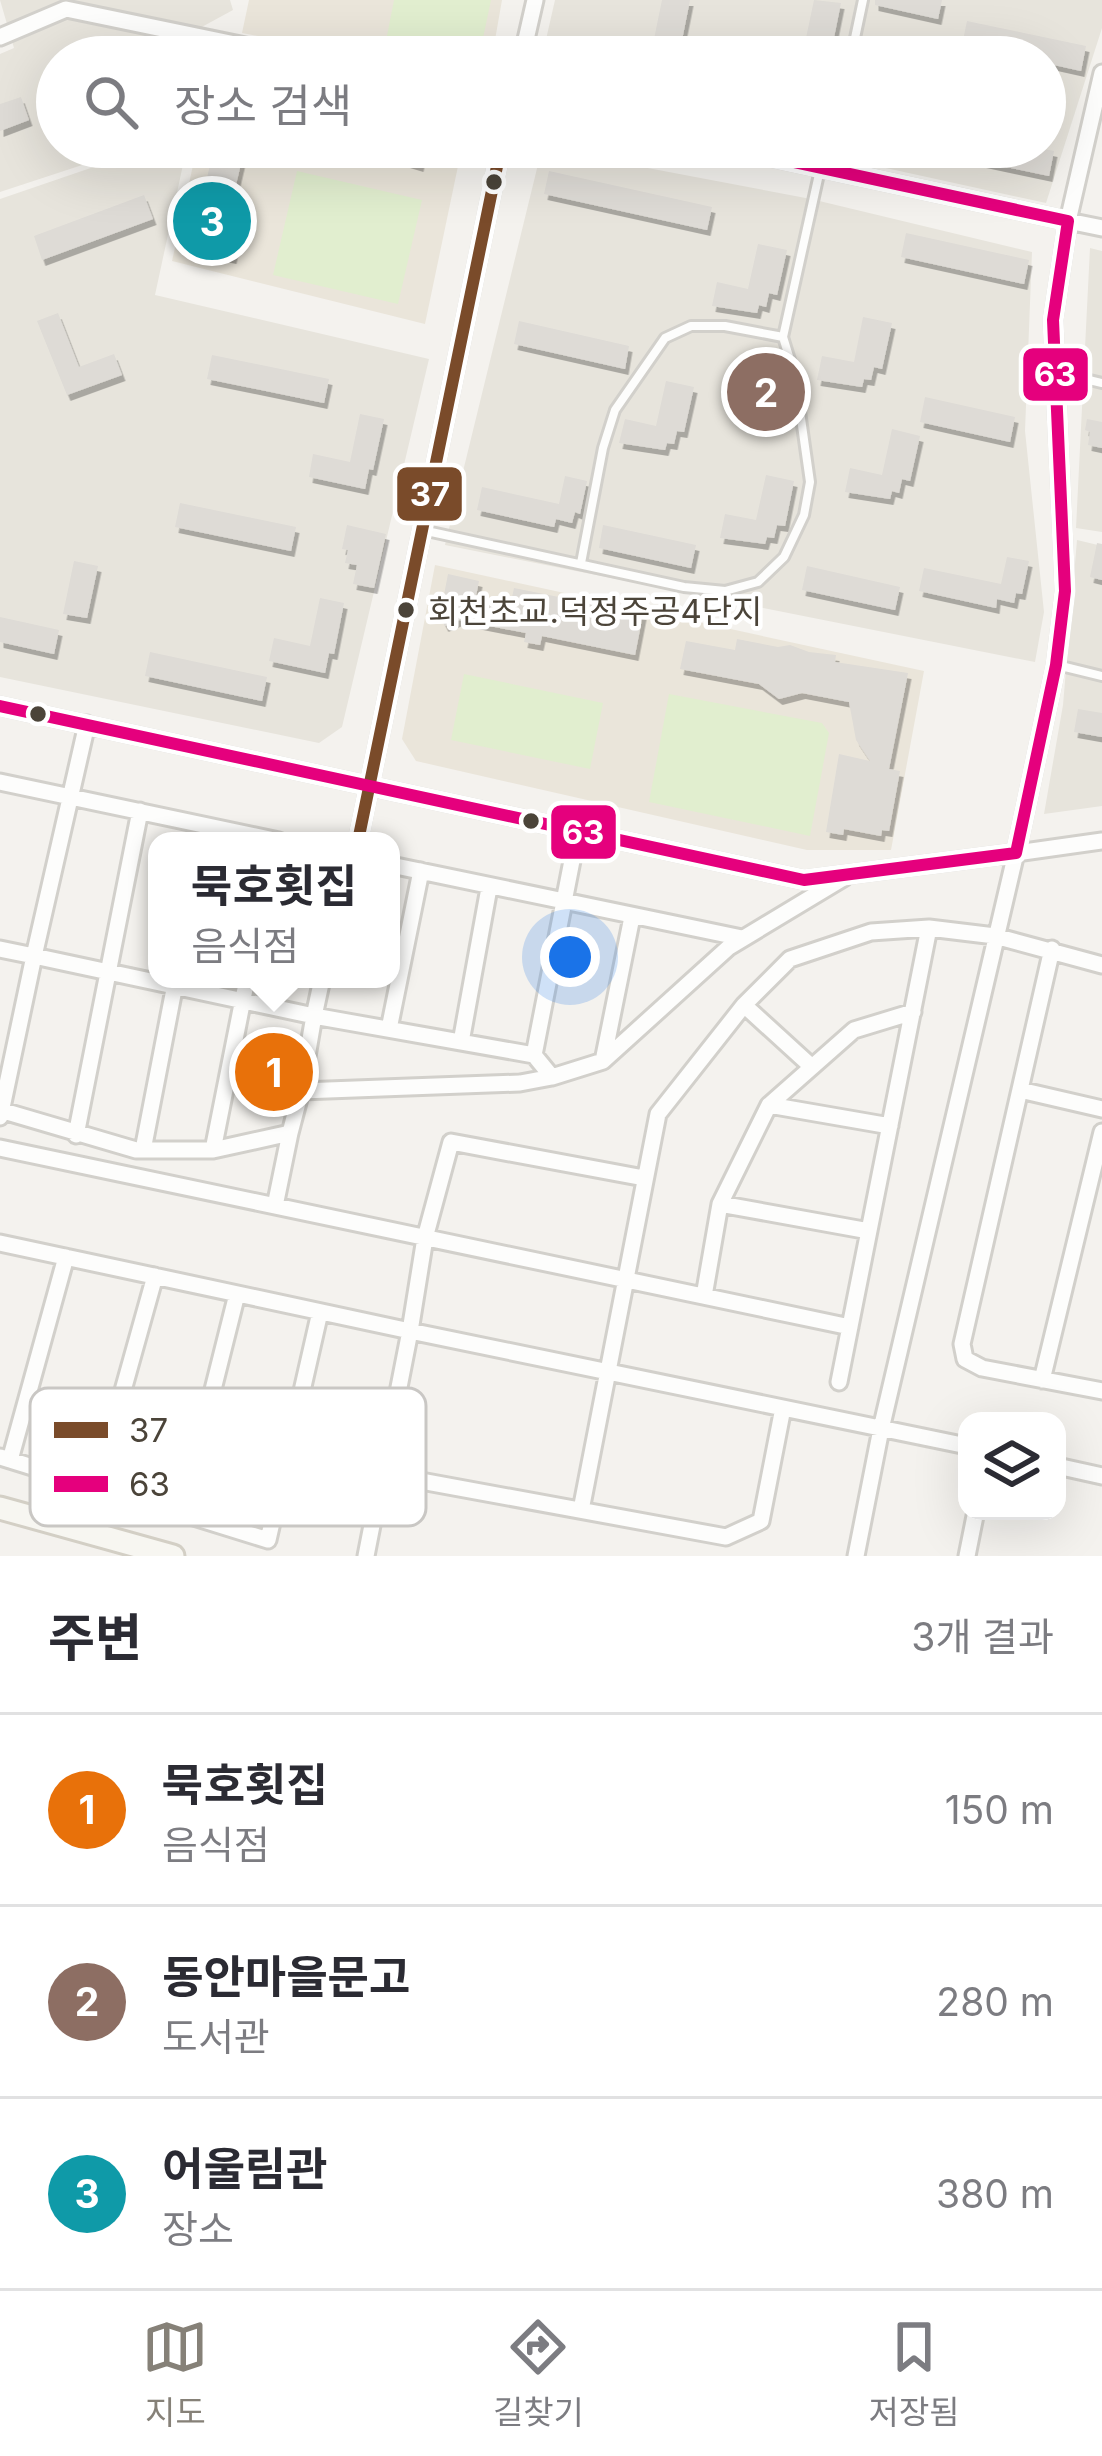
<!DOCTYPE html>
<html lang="ko">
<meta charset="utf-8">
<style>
body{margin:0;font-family:Inter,"Noto Sans KR",sans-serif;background:#f7f7f7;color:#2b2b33}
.controls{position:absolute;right:36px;bottom:36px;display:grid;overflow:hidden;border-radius:24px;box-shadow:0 12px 48px #0002}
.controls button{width:108px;height:108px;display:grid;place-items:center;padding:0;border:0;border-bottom:3px solid #e1e1e2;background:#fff;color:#2b2b33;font:60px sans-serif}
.you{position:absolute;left:570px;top:957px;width:42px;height:42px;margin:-30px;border:9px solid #fff;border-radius:50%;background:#1a73e8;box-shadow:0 0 0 18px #1a73e833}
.badge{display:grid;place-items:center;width:78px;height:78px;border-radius:50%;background:#868178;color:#fff;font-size:39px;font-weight:700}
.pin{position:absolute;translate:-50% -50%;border:6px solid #fff;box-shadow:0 3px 12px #0006}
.popup{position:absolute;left:148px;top:832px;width:252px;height:156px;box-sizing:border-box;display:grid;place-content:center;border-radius:24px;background:#fff;filter:drop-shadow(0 3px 9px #0005);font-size:39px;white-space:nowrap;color:#7c7c81}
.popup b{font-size:45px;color:#2b2b33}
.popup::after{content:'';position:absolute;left:50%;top:100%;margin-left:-24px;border:24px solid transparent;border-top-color:#fff}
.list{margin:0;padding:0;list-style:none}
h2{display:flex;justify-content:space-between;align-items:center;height:156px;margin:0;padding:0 48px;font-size:51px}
h2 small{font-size:39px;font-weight:400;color:#7c7c81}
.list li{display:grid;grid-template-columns:78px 1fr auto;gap:36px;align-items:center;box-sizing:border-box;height:192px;padding:0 48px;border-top:3px solid #e1e1e2}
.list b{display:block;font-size:45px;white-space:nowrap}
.list p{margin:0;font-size:39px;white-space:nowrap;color:#7c7c81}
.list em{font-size:39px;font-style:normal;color:#7c7c81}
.icon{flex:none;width:66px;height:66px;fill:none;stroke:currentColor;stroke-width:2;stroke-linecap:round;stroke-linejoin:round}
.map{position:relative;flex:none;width:1102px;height:1556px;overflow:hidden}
.search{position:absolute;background:#fff;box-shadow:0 12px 48px #0002;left:36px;right:36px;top:36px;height:132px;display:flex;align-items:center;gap:30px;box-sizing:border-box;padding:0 42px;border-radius:66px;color:#7c7c81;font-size:45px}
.sheet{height:732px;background:#fff}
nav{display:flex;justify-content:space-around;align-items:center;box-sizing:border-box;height:168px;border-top:3px solid #e1e1e2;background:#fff;font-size:33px;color:#7c7c81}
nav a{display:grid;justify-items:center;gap:6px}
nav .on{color:#868178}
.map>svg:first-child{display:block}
.residential{fill:#e7e4dc}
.education{fill:#eae5da}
.green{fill:#e1eecf}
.building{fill:#dedbd6;filter:url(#shadow)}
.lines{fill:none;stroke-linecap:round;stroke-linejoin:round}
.lane-casing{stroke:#d2d0cb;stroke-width:14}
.street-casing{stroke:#d2d0cb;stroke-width:21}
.secondary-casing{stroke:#d3cfc5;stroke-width:27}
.lane{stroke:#fdfdfc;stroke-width:8}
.street{stroke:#fdfdfc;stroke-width:15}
.secondary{stroke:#f7f6f1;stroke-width:21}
.bus-1-casing{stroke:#fff;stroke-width:21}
.bus-2-casing{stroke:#fff;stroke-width:21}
.bus-1{stroke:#7a4b2a;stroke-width:12}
.bus-2{stroke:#e5007d;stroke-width:12}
.bus-dot{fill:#4b4439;stroke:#fff;stroke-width:4.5}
.labels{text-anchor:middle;stroke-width:9;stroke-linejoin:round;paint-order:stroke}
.bus-label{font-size:33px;fill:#4b4439;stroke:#fff;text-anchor:start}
.key{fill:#fff;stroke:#c9c7c4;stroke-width:3}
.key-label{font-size:33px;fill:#4b4439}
.line-badge{stroke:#fff;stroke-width:4.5}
.badge-label{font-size:33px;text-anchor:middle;font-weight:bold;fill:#fff}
</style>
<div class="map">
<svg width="1102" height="1556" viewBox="0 0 1102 1556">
<defs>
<filter id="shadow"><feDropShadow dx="3.5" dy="6" stdDeviation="0" flood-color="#0004"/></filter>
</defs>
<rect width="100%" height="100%" fill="#f4f2ee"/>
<path class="residential" d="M 0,0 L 230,0 L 233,10 L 165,47 L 162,57 L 57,57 L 57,147 L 137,147 L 0,192 L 0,54 L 14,48 Z
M 555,0 L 1102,0 L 1102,28 L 1046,203 L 790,147 L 1045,147 L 1045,57 L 542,57 Z
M 152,147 L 184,160 L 155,295 L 429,359 L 342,727 L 319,743 L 0,677 L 0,199 Z
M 542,148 L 811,199 L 1032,252 L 1025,431 L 1044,612 L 1035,662 L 445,545 Z
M 1090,248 L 1102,251 L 1102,532 L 1076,528 Z
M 1077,540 L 1102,546 L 1102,806 L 1044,814 L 1063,705 Z"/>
<path class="education" d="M 249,0 L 502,0 L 492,57 L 364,57 L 242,33 Z
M 197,147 L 462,147 L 425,324 L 172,261 Z
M 435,565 L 924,671 L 891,850 L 807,850 L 416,761 L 402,739 Z"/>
<path class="green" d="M 394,0 L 491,0 L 479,57 L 437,57 L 385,46 Z
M 297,171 L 422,200 L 398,304 L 273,275 Z
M 464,674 L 603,703 L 590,769 L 451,740 Z
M 669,694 L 822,723 L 829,733 L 810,836 L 649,802 Z"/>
<path class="building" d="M 662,0 L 690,0 L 681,45 L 654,39 Z
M 814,0 L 841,3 L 830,57 L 802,57 Z
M 875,0 L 942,0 L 938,19 L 875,5 Z
M 967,21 L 1086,46 L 1081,71 L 1045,63 L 1045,57 L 1017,57 L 962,45 Z
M 578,37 L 648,52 L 648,57 L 574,57 Z
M 871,42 L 920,52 L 919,57 L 868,57 Z
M 21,97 L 29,120 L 0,131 L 0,104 Z
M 214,147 L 245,147 L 234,193 L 246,195 L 233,258 L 178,247 L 191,184 L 205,187 Z
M 374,147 L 424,147 L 420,166 L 373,152 Z
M 861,147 L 909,147 L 906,162 L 860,152 Z
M 937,147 L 1034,147 L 1054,151 L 1049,176 L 936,152 Z
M 549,171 L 712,207 L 707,230 L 544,194 Z
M 144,195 L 153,219 L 42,260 L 34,236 Z
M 906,233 L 1029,260 L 1024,284 L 901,257 Z
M 758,244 L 787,250 L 777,295 L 769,293 L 766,307 L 759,305 L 757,313 L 712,306 L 717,282 L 748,289 Z
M 58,313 L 79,367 L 114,354 L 122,375 L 67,395 L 37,321 Z
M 863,317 L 892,323 L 882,369 L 874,367 L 871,380 L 864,379 L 862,387 L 817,380 L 822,356 L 854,362 Z
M 519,321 L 629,346 L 625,369 L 514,344 Z
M 212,355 L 329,379 L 324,403 L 207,379 Z
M 666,381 L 694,387 L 684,432 L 677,431 L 674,444 L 667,443 L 665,450 L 619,443 L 625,419 L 656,426 Z
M 925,397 L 1015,417 L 1010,442 L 920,422 Z
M 360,414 L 384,419 L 373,470 L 369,469 L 365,489 L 309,477 L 313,454 L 350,462 Z
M 1087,419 L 1102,422 L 1102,448 L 1088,445 L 1090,432 L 1085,430 Z
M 892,429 L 920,436 L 910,481 L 902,479 L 899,493 L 892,491 L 890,499 L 845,492 L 850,468 L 882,475 Z
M 766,475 L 794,481 L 785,526 L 777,525 L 774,538 L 767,537 L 765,544 L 720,538 L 725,514 L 756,520 Z
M 565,476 L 587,481 L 580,514 L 575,512 L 572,523 L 556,519 L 554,527 L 477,510 L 482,487 L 559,504 Z
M 180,503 L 296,527 L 291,551 L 175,527 Z
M 347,525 L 386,534 L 374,588 L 353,584 L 357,565 L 345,563 L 348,550 L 342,549 Z
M 603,525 L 696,545 L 691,568 L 599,548 Z
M 1097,543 L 1102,544 L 1102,580 L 1090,577 Z
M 1007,557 L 1029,561 L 1022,594 L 1016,593 L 1014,603 L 997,599 L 996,608 L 919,591 L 924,568 L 1001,584 Z
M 74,561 L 98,566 L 87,618 L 63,614 Z
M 807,566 L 900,587 L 895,610 L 802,590 Z
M 448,574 L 479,581 L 476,596 L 511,602 L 514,588 L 643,614 L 635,655 L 542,636 L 540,645 L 524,642 L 526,633 L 459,620 L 445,626 L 440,616 Z
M 320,598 L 344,603 L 334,654 L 329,653 L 325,673 L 269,661 L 274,638 L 310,646 Z
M 0,617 L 59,630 L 54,654 L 0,642 Z
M 737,639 L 778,647 L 790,645 L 809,652 L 836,655 L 835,662 L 908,673 L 889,769 L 900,771 L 889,831 L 882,830 L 881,836 L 844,829 L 843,835 L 826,832 L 839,754 L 870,761 L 856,740 L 849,702 L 802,693 L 779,699 L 759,684 L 680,669 L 686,641 L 735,650 Z
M 150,652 L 267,677 L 262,701 L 145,676 Z
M 1078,709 L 1102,713 L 1102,737 L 1074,732 Z"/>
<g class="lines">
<g class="lane-casing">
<path id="lane" d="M 851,57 L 863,0
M 1056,372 L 1102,383
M 422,530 L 684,587 L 725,591 L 758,582 L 784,557 L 804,515 L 810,482 L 795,376 L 783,337 L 825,147
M 581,563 L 603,448 L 615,410 L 665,338 L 691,326 L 725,326 L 783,337
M 1057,665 L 1102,676"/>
</g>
<g class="street-casing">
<path id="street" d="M 0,37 L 66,9 L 298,57
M 522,57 L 535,0
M 1102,73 L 1068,221 L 1102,228
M 0,706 L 804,880 L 1016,853 L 1056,665 L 1065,591 L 1053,320 L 1068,221 L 724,147
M 0,782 L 279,841
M 358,841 L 501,147
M 391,865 L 742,938
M 0,949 L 34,956 L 87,724
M 1052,949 L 962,1344 L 965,1359 L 982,1368 L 1102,1391
M 744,1005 L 812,1067
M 389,1029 L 421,871
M 461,1042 L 489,888
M 534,1055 L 578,830
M 603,1061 L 632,917
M 1020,1090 L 1102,1109
M 301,1091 L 314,1016 L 534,1055 L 552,1077 L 603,1061 L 729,947 L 845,877
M 769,1105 L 890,1126
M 0,1110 L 136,1150 L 213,1150 L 290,1133 L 301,1091 L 520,1083 L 552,1077
M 0,1117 L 34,956 L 314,1016 L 322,979
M 76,1135 L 140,811
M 0,1148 L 850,1327
M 143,1150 L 176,979
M 213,1150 L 247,979
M 720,1204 L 869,1231
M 275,1206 L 290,1133
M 0,1243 L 410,1331 L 425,1238 L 451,1142 L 644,1178
M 704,1296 L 720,1204 L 769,1105 L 854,1030 L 913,1012
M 1042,1380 L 1102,1132
M 839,1382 L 929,928
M 0,1457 L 268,1540 L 320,1312
M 10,1460 L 66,1257
M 1057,1466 L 1102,1476
M 383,1474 L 726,1537 L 761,1521 L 783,1408
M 96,1487 L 155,1276
M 581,1510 L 658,1114 L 744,1005 L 790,959 L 871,932 L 929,928 L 995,936 L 1102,965
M 182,1513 L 237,1294
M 366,1556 L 410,1331 L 967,1446
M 856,1556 L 881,1429 L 1016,853 L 1102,841
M 967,1556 L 976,1511"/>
</g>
<g class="secondary-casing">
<path id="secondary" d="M 0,1508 L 173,1556"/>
</g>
<use href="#lane" class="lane"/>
<use href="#street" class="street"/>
<use href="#secondary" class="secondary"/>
<g class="bus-1-casing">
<path id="bus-1" d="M 358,841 L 501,147"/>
</g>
<g class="bus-2-casing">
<path id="bus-2" d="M 0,706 L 804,880 L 1016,853 L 1056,665 L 1065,591 L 1053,320 L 1068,221 L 724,147"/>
</g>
<use href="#bus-1" class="bus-1"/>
<use href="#bus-2" class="bus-2"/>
</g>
<g class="bus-dot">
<circle cx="494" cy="182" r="10"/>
<circle cx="406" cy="610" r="10"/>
<circle cx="38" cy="714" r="10"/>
<circle cx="531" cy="821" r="10"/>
</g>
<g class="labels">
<g class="bus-label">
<text x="428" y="623">회천초교.덕정주공4단지</text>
</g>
</g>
<rect x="30" y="1388" width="396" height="138" rx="18" class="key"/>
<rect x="54" y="1422" width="54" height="16" fill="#7a4b2a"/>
<rect x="54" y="1476" width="54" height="16" fill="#e5007d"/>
<g class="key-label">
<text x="129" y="1442">37</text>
<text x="129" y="1496">63</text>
</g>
<g class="line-badge">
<rect x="1021" y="346" width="69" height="57" rx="12" fill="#e5007d"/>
<rect x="395" y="465" width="69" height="58" rx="12" fill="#7a4b2a"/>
<rect x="549" y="803" width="69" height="58" rx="12" fill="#e5007d"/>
</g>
<g class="badge-label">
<text x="1055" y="386">63</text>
<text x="430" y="506">37</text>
<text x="583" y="844">63</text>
</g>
</svg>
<div class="controls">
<button><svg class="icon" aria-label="layers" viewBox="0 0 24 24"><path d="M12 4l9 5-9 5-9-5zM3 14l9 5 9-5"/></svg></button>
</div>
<div class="you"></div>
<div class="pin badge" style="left:274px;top:1072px;background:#e8710a">1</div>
<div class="popup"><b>묵호횟집</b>음식점</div>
<div class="pin badge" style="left:766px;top:392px;background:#8d6e63">2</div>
<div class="pin badge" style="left:212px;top:221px;background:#0f9aa8">3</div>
<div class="search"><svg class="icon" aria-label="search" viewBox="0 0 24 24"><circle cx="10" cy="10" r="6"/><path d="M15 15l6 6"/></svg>장소 검색</div>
</div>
<section class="sheet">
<h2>주변<small>3개 결과</small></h2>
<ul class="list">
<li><span class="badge" style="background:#e8710a">1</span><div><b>묵호횟집</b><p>음식점</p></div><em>150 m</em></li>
<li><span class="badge" style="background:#8d6e63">2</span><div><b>동안마을문고</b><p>도서관</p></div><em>280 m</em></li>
<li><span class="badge" style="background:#0f9aa8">3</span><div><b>어울림관</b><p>장소</p></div><em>380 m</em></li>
</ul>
</section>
<nav>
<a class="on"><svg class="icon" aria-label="map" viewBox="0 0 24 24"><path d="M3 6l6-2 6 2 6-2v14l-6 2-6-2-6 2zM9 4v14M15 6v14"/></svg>지도</a>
<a><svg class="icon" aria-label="directions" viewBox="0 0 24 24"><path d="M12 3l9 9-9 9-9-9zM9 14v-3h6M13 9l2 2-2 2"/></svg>길찾기</a>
<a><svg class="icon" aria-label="saved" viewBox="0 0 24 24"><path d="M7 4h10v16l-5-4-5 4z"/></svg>저장됨</a>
</nav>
